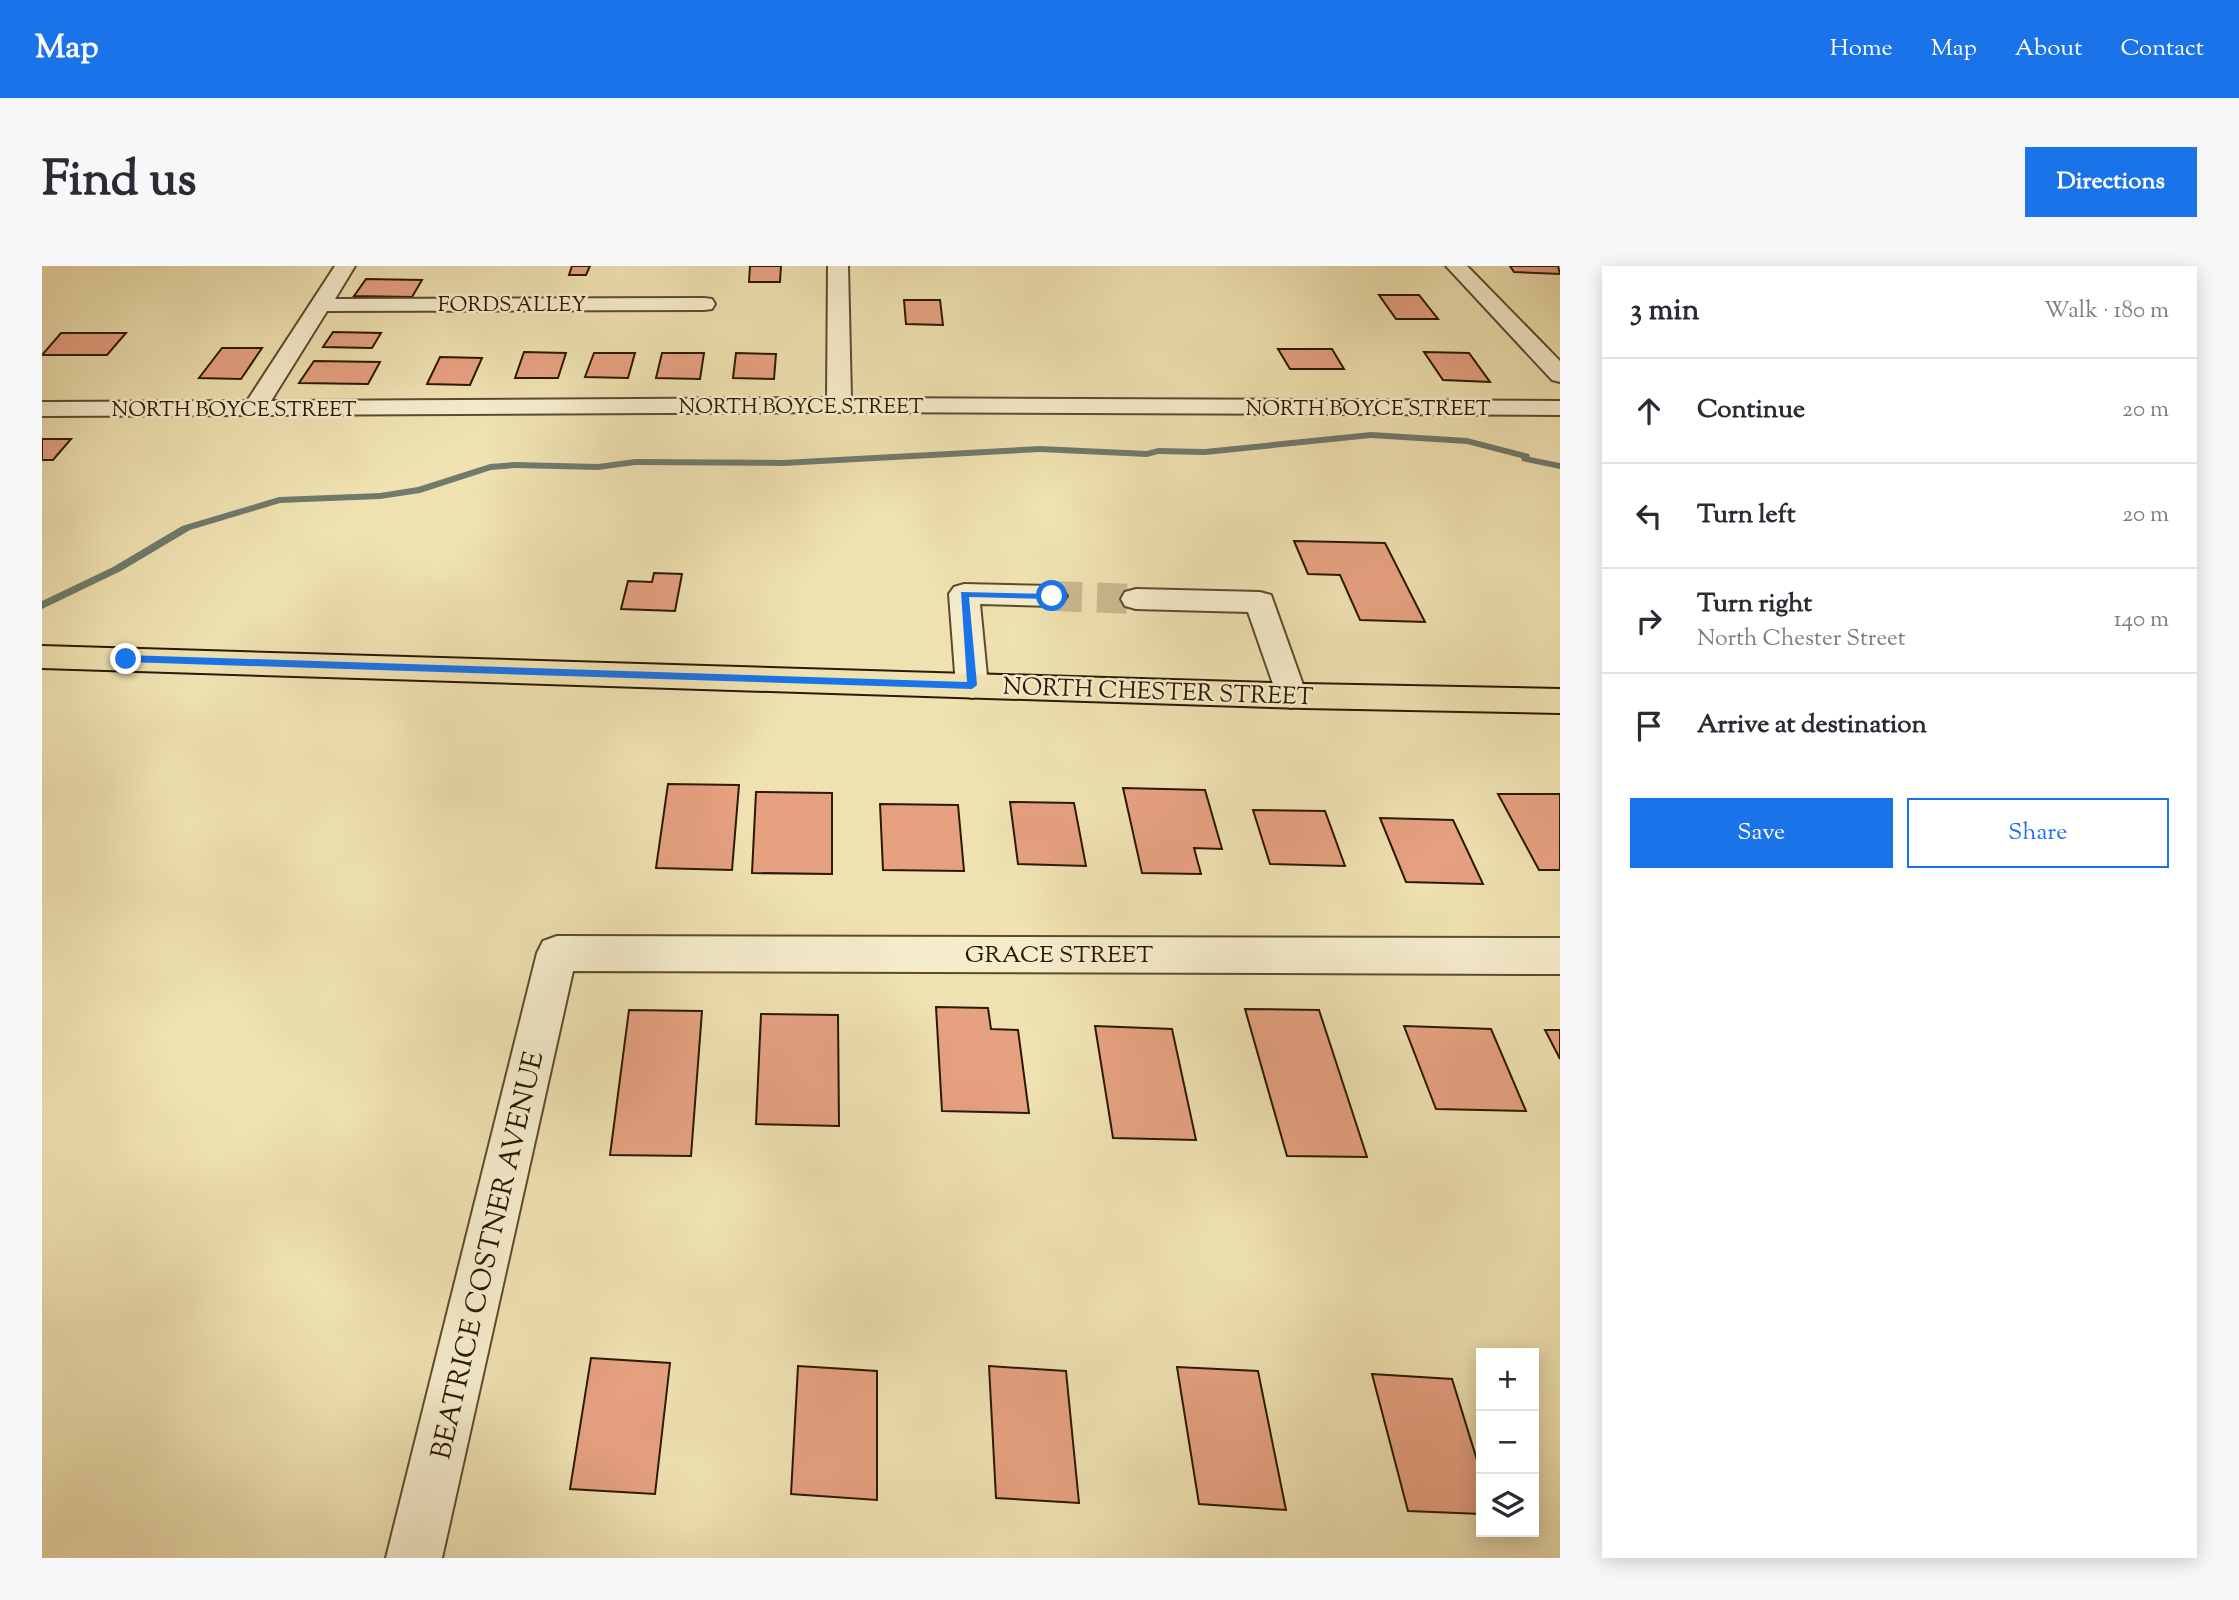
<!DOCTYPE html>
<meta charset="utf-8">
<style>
body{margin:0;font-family:"Sorts Mill Goudy",serif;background:#f7f7f7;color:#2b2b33}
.controls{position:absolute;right:21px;bottom:21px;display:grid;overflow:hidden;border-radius:0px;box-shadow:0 4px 18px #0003}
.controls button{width:63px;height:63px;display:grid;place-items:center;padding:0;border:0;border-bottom:2px solid #e1e1e2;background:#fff;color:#2b2b33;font:35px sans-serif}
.stop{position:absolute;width:21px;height:21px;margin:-16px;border:5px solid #1a73e8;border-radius:50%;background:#fff}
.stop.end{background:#1a73e8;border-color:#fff;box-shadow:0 2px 7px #0008}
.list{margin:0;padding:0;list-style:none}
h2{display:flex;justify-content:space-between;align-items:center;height:91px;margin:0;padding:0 28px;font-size:30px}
h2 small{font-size:23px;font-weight:400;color:#7c7c81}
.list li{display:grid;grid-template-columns:46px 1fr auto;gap:21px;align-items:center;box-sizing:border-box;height:105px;padding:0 28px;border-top:2px solid #e1e1e2}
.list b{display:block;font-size:26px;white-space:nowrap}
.list p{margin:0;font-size:23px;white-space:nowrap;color:#7c7c81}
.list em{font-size:23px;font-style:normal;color:#7c7c81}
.actions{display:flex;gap:14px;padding:21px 28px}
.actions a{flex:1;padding:16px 0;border:2px solid #1a73e8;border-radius:0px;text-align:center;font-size:24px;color:#1a73e8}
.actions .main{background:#1a73e8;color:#fff}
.icon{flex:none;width:38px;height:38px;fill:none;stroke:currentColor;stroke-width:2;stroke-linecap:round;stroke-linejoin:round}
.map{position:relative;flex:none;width:1518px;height:1292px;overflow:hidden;border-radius:0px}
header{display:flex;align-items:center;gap:42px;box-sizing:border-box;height:98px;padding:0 35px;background:#1a73e8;color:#fff}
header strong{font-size:33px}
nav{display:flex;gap:38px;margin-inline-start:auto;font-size:24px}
.intro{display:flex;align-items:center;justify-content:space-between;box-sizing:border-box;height:168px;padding:0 42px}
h1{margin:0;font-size:49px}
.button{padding:18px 32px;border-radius:0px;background:#1a73e8;color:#fff;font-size:24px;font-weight:700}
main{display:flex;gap:42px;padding:0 42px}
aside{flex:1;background:#fff;border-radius:0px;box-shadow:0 4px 18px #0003}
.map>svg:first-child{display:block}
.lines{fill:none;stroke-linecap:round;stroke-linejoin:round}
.stream{fill:#707a6d;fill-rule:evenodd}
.building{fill:#e6a181;stroke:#2c1902;stroke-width:2}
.minor-tunnel{stroke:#c8b98d;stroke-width:30;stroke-dasharray:30 15;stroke-linecap:butt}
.minor-casing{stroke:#5d4b2e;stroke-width:4}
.major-casing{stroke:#2c1902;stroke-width:4}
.minor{fill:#f5eccc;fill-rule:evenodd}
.major{fill:#efe1b0;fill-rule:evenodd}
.route{fill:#1a73e8}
.labels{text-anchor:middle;stroke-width:5;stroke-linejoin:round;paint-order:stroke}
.far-street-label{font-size:21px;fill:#2c1902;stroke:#f5eccc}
.street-label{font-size:24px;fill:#2c1902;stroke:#f5eccc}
.near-street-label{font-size:28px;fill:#2c1902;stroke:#f5eccc}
</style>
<header>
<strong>Map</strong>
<nav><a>Home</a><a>Map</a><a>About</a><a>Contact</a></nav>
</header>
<div class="intro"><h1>Find us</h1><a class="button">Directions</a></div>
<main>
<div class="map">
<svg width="1518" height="1292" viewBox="0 0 1518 1292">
<rect width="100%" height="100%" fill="#efe1b0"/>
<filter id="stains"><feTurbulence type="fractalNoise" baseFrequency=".00286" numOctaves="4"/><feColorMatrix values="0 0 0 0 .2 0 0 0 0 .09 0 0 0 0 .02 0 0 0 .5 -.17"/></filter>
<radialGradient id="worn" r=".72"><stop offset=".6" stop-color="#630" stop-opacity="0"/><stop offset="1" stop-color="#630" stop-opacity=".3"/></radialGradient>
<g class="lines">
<path class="stream" d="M 1329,166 L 1425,172 L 1487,188 L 1488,191 L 1518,197 L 1518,203 L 1480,195 L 1479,192 L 1425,178 L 1329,172 L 1163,189 L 1116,188 L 1105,191 L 998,186 L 741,200 L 593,199 L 556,204 L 473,202 L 449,204 L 378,227 L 338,233 L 238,237 L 148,264 L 79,305 L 0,343 L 0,335 L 71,301 L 140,260 L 237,231 L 338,227 L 376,221 L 448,198 L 473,196 L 556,198 L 593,193 L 741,194 L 998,180 L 1105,185 L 1116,182 L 1163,183 Z"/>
</g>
<path class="building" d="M 530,0 L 548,0 L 544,9 L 527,9 Z
M 708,0 L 739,0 L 738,16 L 707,16 Z
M 1468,0 L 1516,0 L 1518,8 L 1472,6 Z
M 324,13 L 380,14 L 370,31 L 312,30 Z
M 1337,29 L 1377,29 L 1396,53 L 1354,53 Z
M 862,34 L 898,34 L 901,59 L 864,58 Z
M 291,66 L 339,67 L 330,82 L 281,81 Z
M 19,67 L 84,67 L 65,89 L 0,89 Z
M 180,82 L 220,82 L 199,113 L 157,112 Z
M 1236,83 L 1290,83 L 1302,103 L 1248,103 Z
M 482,86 L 524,87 L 516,112 L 473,112 Z
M 1382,86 L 1427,87 L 1448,116 L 1401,114 Z
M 552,87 L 593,87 L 586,112 L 543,111 Z
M 620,87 L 662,87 L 658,113 L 614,112 Z
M 694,87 L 734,88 L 732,113 L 691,112 Z
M 398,91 L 440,92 L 428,119 L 385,118 Z
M 272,95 L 338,96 L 326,118 L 257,117 Z
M 0,173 L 29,173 L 11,194 L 0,194 Z
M 1252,275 L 1343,277 L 1383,356 L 1318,354 L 1298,309 L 1266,308 Z
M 612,307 L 640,308 L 633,345 L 579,343 L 586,315 L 610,316 Z
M 626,518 L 697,519 L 690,604 L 614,602 Z
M 1081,522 L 1163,524 L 1180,583 L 1152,582 L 1159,608 L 1100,607 Z
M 714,526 L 790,527 L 790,608 L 710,607 Z
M 1456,528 L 1518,528 L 1518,604 L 1497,604 Z
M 968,536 L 1032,537 L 1044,600 L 976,598 Z
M 838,538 L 916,539 L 922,605 L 841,604 Z
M 1211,544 L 1283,545 L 1303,600 L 1228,598 Z
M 1338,552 L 1411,554 L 1441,618 L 1364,616 Z
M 894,741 L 946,742 L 949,763 L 976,764 L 987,847 L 900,845 Z
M 1203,743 L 1277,744 L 1325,891 L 1245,890 Z
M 587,744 L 660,745 L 649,890 L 568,889 Z
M 719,748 L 796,749 L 797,860 L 714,858 Z
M 1053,760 L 1130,763 L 1154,874 L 1071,872 Z
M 1362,760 L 1449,763 L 1484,845 L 1394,843 Z
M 1503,764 L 1518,764 L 1518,793 Z
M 549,1092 L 628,1097 L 613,1228 L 528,1223 Z
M 756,1100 L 835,1105 L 835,1234 L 749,1228 Z
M 947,1100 L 1024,1105 L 1037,1237 L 954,1232 Z
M 1135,1101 L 1216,1105 L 1244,1244 L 1157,1238 Z
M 1330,1108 L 1410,1113 L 1439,1207 L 1439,1248 L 1366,1245 Z"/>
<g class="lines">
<path class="minor-tunnel" d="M 1010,330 L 1094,333"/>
<g class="minor-casing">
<path id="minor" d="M 293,0 L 313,0 L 293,33 L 662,32 L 670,33 L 673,38 L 670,43 L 662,44 L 285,45 L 229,135 L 785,132 L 786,0 L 806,0 L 809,132 L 1518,135 L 1518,149 L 797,146 L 0,150 L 0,136 L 205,135 Z
M 1404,0 L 1425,0 L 1518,95 L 1518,116 L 1510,114 Z
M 922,318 L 1010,320 L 1020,323 L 1025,330 L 1020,337 L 1010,340 L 938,338 L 946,420 L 941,428 L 930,432 L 919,428 L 914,420 L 907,328 L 912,321 Z
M 1094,323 L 1218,326 L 1229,329 L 1265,430 L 1260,438 L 1249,442 L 1238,438 L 1206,346 L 1094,343 L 1083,340 L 1079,333 L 1083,326 Z
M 515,670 L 1518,672 L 1518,708 L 531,705 L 400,1292 L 344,1292 L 495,687 L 501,675 Z"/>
</g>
<g class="major-casing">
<path id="major" d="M 0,380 L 1262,418 L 1518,423 L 1518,447 L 1262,442 L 0,402 Z"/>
</g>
<use href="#minor" class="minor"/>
<use href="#major" class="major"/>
</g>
<path class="route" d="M 919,326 L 1010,328 L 1015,330 L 1010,333 L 927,331 L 935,419 L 930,423 L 84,396 L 79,393 L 84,389 L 925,416 Z"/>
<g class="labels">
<g class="far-street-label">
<text x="470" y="45">FORDS ALLEY</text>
<text x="759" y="147">NORTH BOYCE STREET</text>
<text x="1326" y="149">NORTH BOYCE STREET</text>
<text x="192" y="150">NORTH BOYCE STREET</text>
</g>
<g class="street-label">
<text transform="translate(1116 425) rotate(2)" y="8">NORTH CHESTER STREET</text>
<text x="1017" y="696">GRACE STREET</text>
</g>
<g class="near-street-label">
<text transform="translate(444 989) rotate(-77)" y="10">BEATRICE COSTNER AVENUE</text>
</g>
</g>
<rect width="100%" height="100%" filter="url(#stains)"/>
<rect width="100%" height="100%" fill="url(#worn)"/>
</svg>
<div class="controls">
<button>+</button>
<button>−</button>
<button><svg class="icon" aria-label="layers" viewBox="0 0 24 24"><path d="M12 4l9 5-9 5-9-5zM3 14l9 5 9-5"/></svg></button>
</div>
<div class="stop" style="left:1010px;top:330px"></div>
<div class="stop end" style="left:84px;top:393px"></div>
</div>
<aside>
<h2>3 min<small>Walk · 180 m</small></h2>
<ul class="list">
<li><svg class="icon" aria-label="ahead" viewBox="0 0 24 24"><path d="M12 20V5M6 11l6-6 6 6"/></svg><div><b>Continue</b></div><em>20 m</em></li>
<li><svg class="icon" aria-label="left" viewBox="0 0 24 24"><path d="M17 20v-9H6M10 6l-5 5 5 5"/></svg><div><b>Turn left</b></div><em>20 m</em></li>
<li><svg class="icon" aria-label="right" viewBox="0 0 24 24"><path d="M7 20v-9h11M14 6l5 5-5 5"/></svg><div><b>Turn right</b><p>North Chester Street</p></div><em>140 m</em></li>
<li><svg class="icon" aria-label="arrive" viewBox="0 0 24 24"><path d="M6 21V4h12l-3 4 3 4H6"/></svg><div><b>Arrive at destination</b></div></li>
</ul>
<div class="actions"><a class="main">Save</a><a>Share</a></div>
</aside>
</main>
